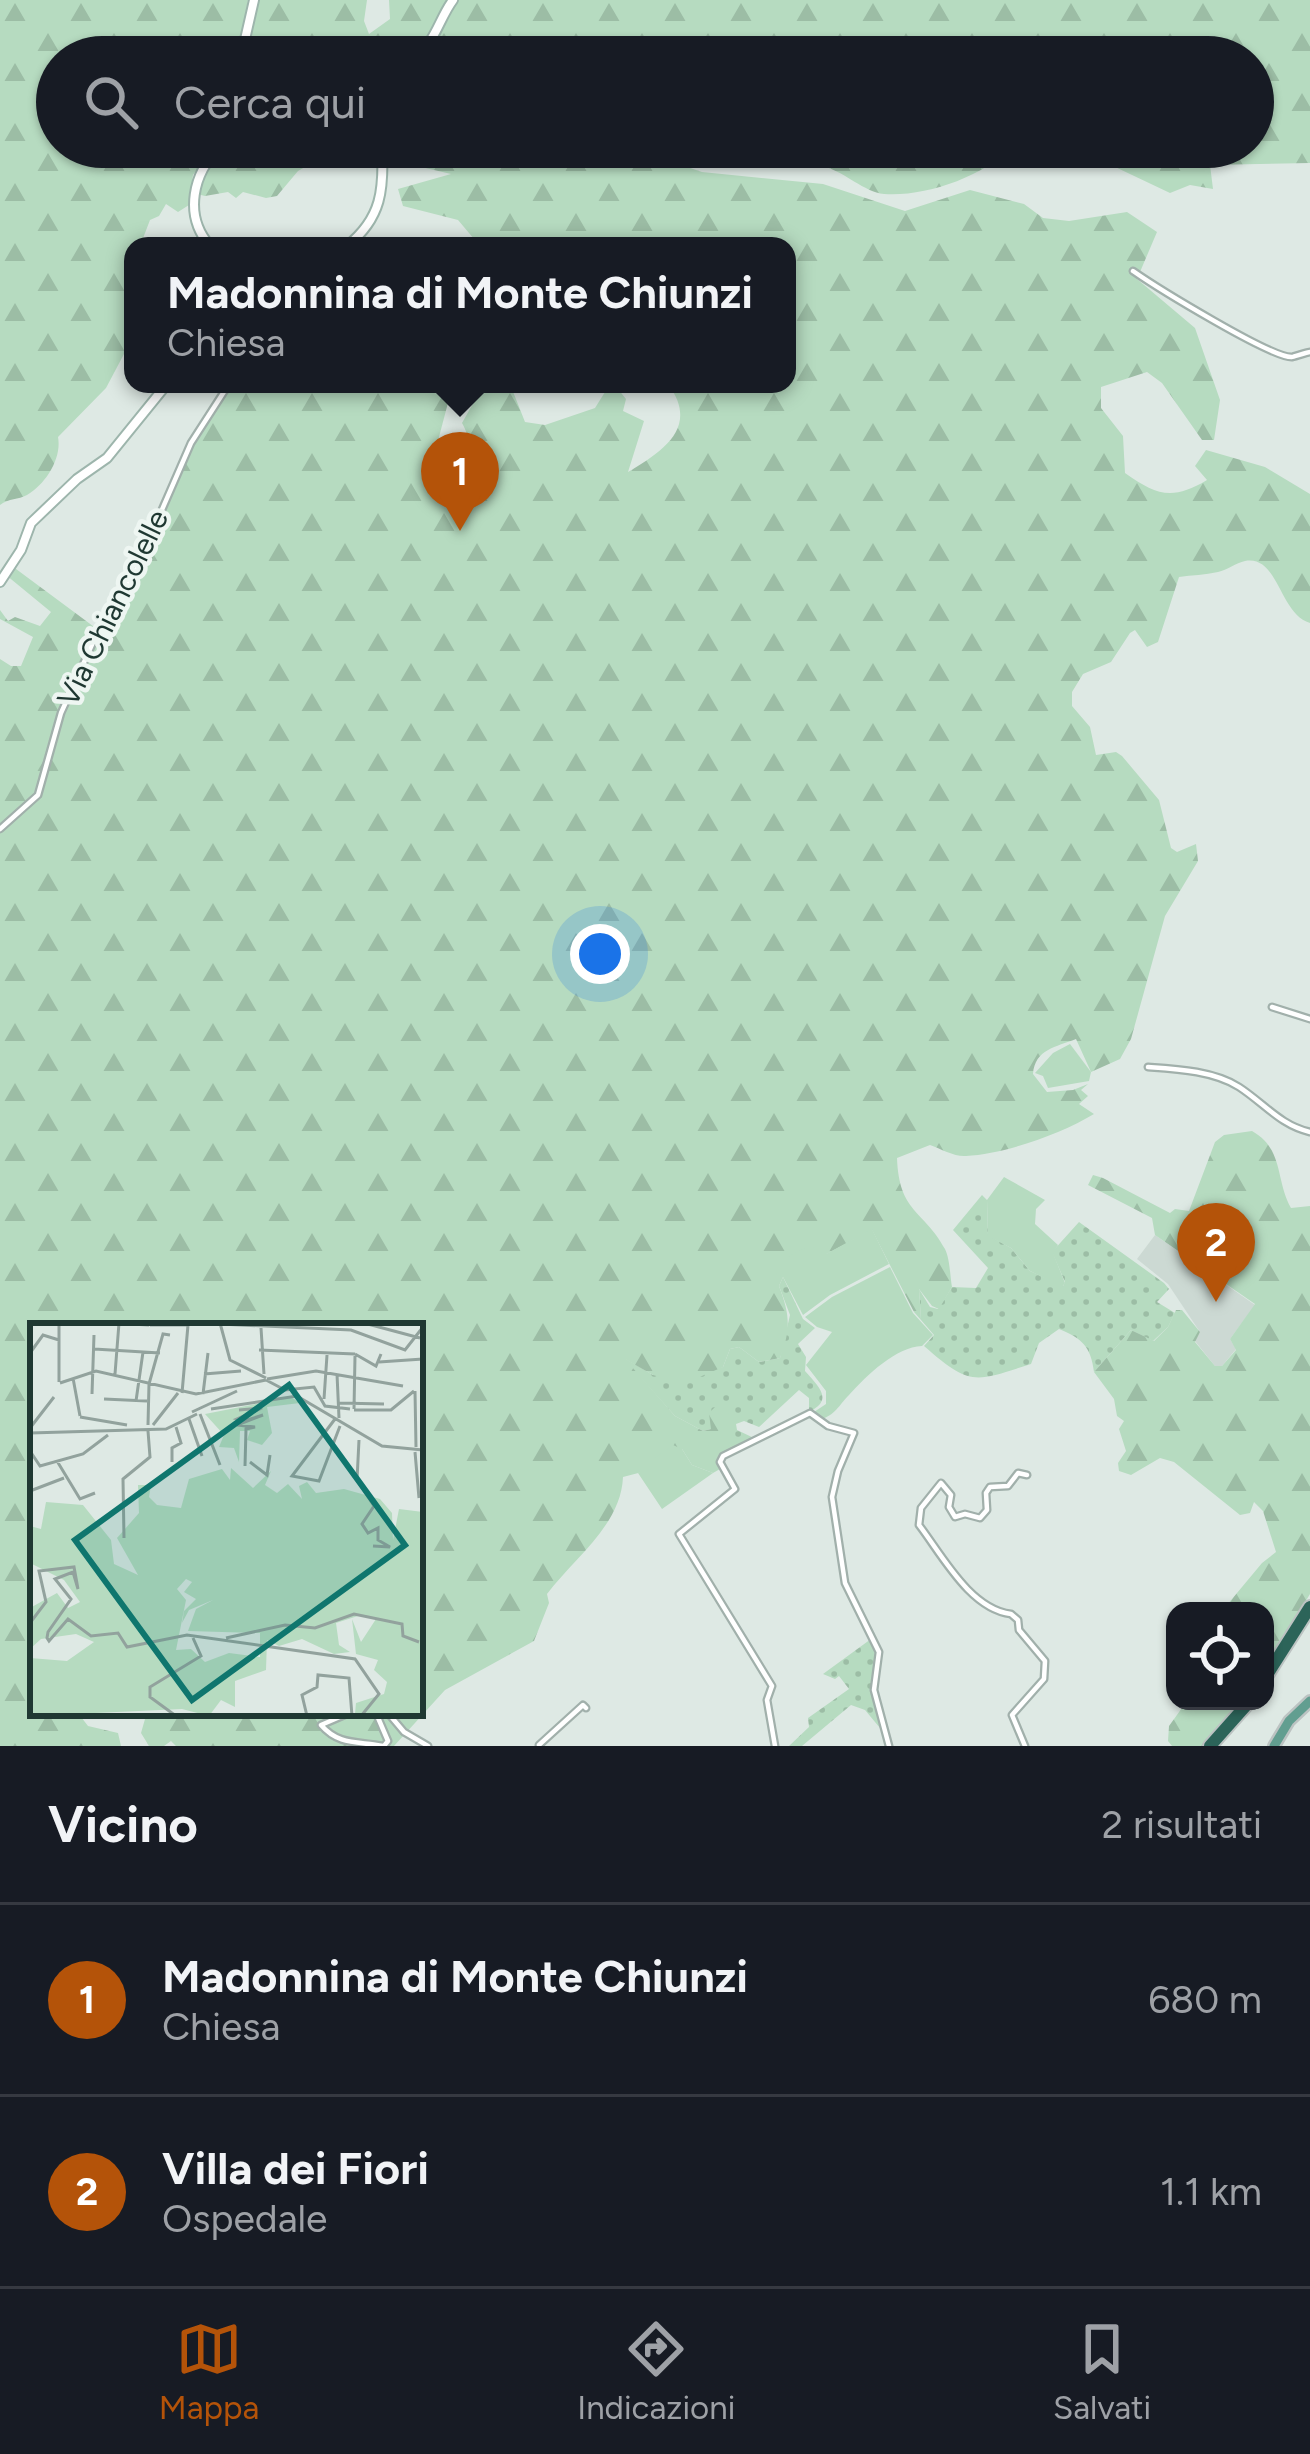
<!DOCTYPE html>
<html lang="it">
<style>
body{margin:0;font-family:Figtree,sans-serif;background:#242831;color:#f1f3f6}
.controls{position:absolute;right:36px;bottom:36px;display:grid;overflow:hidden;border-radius:24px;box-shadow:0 3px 9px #0004}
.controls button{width:108px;height:108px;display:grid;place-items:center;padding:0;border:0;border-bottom:3px solid #363941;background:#171b24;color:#f1f3f6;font:60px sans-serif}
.you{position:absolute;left:600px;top:954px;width:42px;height:42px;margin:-30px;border:9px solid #fff;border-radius:50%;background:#1a73e8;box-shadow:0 0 0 18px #1a73e833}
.badge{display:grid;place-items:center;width:78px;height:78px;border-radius:50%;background:#b45309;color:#fff;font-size:39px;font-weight:700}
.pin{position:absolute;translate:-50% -99px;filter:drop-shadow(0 3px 6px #0008)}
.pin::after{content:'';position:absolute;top:63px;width:42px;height:36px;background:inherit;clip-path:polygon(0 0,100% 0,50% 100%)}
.popup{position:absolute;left:124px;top:237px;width:672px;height:156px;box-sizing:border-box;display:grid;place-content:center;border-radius:24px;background:#171b24;filter:drop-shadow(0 3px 9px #0005);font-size:39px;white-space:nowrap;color:#9ea1a6}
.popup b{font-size:45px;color:#f1f3f6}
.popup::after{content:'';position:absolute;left:50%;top:100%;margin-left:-24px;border:24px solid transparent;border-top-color:#171b24}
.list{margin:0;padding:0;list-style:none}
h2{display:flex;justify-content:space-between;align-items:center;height:156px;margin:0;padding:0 48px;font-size:51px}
h2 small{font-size:39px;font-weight:400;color:#9ea1a6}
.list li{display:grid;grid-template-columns:78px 1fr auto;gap:36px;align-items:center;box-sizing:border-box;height:192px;padding:0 48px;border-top:3px solid #363941}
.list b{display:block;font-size:45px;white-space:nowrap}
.list p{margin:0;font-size:39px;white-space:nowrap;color:#9ea1a6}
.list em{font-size:39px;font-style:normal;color:#9ea1a6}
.icon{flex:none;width:66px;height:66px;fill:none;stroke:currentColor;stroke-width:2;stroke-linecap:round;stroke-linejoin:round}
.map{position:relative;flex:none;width:1310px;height:1746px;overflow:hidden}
.search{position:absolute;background:#171b24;box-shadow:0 3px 9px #0004;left:36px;right:36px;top:36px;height:132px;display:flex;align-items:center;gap:30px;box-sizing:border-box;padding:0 42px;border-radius:66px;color:#9ea1a6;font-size:45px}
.sheet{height:540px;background:#171b24}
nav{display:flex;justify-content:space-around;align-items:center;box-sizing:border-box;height:168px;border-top:3px solid #363941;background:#171b24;font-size:33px;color:#9ea1a6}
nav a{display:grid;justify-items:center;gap:6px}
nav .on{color:#b45309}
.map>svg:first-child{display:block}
.built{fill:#ccd9d3}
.grass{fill:url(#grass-dots)}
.forest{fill:url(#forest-firs)}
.park{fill:#b6dbc0}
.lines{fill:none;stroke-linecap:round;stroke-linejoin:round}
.street-casing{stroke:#a1b0ab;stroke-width:9}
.secondary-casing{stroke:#9db5ac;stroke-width:12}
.primary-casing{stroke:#bcc3c2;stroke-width:14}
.highway-casing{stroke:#bcc3c2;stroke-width:16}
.street{stroke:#fff;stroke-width:4.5}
.secondary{stroke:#fff;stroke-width:8}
.primary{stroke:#629e90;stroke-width:9}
.highway{stroke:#2c6459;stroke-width:12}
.labels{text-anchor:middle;stroke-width:9;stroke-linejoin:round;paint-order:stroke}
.street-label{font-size:30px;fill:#1f3832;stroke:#eef6f2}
.inset-road{fill:none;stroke:#92a29d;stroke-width:3}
.view{fill:#0f766e;fill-opacity:0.15;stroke:#0f766e;stroke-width:6}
.inset-edge{fill:none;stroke:#1f3832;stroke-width:6}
</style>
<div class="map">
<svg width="1310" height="1746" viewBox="0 0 1310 1746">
<defs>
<pattern id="grass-dots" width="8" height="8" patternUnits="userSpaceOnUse" patternTransform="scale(3)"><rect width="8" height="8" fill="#b6dbc0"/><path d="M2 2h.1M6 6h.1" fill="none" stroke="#9cbda5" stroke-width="1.8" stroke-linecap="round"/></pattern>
<pattern id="forest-firs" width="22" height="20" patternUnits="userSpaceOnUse" patternTransform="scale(3)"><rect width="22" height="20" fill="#b6dbc0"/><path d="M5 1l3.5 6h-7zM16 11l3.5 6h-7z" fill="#9cbda5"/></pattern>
</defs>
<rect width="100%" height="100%" fill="#dee9e4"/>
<path class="built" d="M 1155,1235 L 1255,1305 L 1230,1339 L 1236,1349 L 1222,1366 L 1215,1366 L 1195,1341 L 1200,1332 L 1168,1284 L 1137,1259 Z"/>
<path class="grass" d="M 982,1195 L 987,1200 L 988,1235 L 1011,1248 L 1030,1271 L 1063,1286 L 1065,1282 L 1052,1252 L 1079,1222 L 1164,1283 L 1169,1289 L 1157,1302 L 1175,1313 L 1168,1327 L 1153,1341 L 1131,1330 L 1094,1372 C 1091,1347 1082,1338 1059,1329 L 1039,1343 L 1031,1364 C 974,1382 971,1387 924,1346 L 934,1335 L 921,1320 L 919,1289 L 930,1307 L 938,1309 L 952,1287 L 976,1288 L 988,1268 L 953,1230 Z
M 783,1277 L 803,1319 L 815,1328 L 798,1344 L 806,1357 L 805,1371 C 819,1387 834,1400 809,1412 L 809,1398 L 799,1390 L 759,1427 L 744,1421 L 736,1424 L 737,1430 L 756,1439 L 733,1448 L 711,1429 L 703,1431 L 675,1416 L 621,1356 L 653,1375 L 723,1367 L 730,1349 L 739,1347 L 759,1362 L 780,1358 L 790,1315 L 779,1286 Z
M 871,1639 L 877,1652 L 872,1694 L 885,1734 L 865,1710 L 851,1705 L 802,1746 L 789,1746 L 809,1727 L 808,1718 L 849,1689 L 839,1676 L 835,1679 L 823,1674 Z"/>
<path class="forest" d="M 0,0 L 248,0 L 238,53 L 213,57 L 57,57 L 57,147 L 213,147 L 193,175 L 189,205 L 178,212 L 166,204 L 159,216 L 150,220 L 140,246 L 133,246 L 124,354 L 106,388 L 58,437 C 62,458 46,484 27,495 C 18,500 9,498 0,505 Z
M 258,0 L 367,0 L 364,21 L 369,34 L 390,19 L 389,0 L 1310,0 L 1310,163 L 1210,165 L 1213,189 L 1190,185 L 1170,193 L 1073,147 L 1253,147 L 1253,57 L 258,57 L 258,49 L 247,47 Z
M 223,147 L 320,147 L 322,157 L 298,171 L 277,196 L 266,198 L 243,192 L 236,198 L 228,192 L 205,196 L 197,194 L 210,162 Z
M 337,147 L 622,147 L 567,167 L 652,155 L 702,172 L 823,184 L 905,211 L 970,190 L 1024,204 L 1043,218 L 1069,221 L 1127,212 L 1157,232 L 1137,279 L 1195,328 L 1220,400 L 1214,440 L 1202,440 L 1162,383 L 1147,372 L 1101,387 L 1101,408 L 1123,436 L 1125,473 C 1156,495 1172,501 1207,480 L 1195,466 L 1206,450 L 1265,467 L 1310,494 L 1310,623 C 1279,614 1279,555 1245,561 C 1236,563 1227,570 1218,572 C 1205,575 1192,575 1179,577 L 1158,642 L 1147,647 L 1135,630 L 1130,633 L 1111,662 L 1083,674 L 1072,692 L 1072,706 L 1090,727 L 1096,755 L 1116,752 L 1122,756 L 1159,800 L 1171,848 L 1177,852 L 1196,844 L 1198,861 L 1165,916 L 1131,1039 L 1120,1059 L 1091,1072 L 1076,1039 C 1056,1047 1035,1049 1033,1074 L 1047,1092 L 1073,1090 L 1088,1084 L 1081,1090 L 1088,1096 L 1079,1104 L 1094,1114 C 1061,1134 1005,1154 966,1156 C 955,1157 941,1149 930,1145 L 897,1158 C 899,1213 923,1209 945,1249 C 950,1259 950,1276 952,1287 L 939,1309 L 932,1306 L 919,1289 L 921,1320 L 914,1312 L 872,1230 L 783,1277 L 779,1286 C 790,1315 791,1329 780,1358 L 759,1362 L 739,1347 L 730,1349 L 723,1367 L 683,1384 L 653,1375 L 625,1359 L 675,1416 L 703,1431 L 711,1429 L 709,1413 L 718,1404 L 729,1411 L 734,1434 L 724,1438 L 733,1448 L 717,1463 L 720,1469 L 713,1473 L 692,1465 L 682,1449 L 646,1471 L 623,1477 C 621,1525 575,1557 547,1594 L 549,1603 L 534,1641 L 445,1690 L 394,1746 L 176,1746 L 171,1741 L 164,1746 L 149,1746 L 141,1733 L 145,1719 L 123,1719 L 113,1713 L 420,1713 L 420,1326 L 33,1326 L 33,1713 L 78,1713 L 88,1726 L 118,1733 L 121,1746 L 0,1746 L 0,659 L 11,666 L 21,666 L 33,637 L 0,619 L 0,610 L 8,621 L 15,617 L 40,626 L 51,612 L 6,575 L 12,566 L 101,632 L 135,575 L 193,444 L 231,384 L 466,384 L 449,399 L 434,456 C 443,474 444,496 455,510 L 471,506 L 479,485 L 462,489 C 468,464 475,446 462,423 L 484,384 L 510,384 L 525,422 L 545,425 L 595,408 L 610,384 L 614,384 L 626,399 L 623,411 L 644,421 L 628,472 C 663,451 700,427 668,384 L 787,384 L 787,246 L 480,246 L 458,220 L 403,206 L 398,189 L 451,174 L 383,158 L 363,166 L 344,160 Z
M 698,147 L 1011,147 C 983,177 925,197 884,194 C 864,192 845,172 825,167 C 781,156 745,168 698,147 Z
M 1252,1131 C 1284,1149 1275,1179 1291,1208 L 1310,1206 L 1310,1594 L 1265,1668 L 1265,1611 L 1222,1611 L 1262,1563 L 1276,1552 L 1263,1511 L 1254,1502 L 1250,1513 L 1240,1515 L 1174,1462 L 1160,1458 L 1131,1475 L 1119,1471 L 1118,1463 L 1126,1451 L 1119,1429 L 1124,1421 L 1117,1416 L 1114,1399 L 1094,1372 L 1131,1330 L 1154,1341 L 1168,1327 L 1176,1310 L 1182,1310 L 1200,1332 L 1195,1342 L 1215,1366 L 1222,1366 L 1236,1350 L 1230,1339 L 1255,1304 L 1155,1235 L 1152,1218 L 1088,1185 L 1093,1175 L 1103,1178 L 1170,1213 L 1175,1209 L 1189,1211 L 1215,1142 L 1224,1135 Z
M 1187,1701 L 1243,1701 L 1204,1746 L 1172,1746 L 1168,1741 L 1169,1726 Z"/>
<path class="park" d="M 1070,1044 L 1091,1072 L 1089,1081 L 1048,1088 L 1043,1076 L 1035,1073 L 1053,1053 Z
M 1004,1177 L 1045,1200 L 1036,1209 L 1035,1224 L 1058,1245 L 1053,1253 L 1065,1283 L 1062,1287 L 1030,1271 L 1011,1248 L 988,1236 L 987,1200 Z
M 872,1229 L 889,1264 L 830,1295 L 803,1315 L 783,1277 L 774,1273 L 786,1258 L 809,1246 L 826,1254 Z
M 890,1267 L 913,1313 L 933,1335 L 922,1346 C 896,1347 867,1375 849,1395 C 838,1406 836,1415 819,1420 L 811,1414 L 826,1404 L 826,1391 L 806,1365 L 832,1332 L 817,1327 L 805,1317 L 832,1297 Z
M 673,1445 L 682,1449 L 692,1465 L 713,1473 L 662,1509 L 638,1473 L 654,1465 L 655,1458 Z"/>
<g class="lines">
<g class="street-casing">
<path id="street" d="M 1133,271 C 1156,287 1271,358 1292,357 C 1293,357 1308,352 1310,352
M 0,829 L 38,795 L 61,713 L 104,618 L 134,574 L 191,443 L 229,384
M 1272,1007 L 1310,1019
M 1148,1067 C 1177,1069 1214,1071 1239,1087 C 1265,1104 1280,1125 1310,1132
M 349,1713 L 321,1725 C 339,1746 359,1741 383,1746
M 376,1713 L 388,1741 L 384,1746
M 388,1713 L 404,1732 L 428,1746
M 539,1745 L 583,1705 L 586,1708
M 775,1746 L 767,1700 L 772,1686 L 679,1534 L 735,1489 L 720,1462 L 723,1456 L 810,1413 L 828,1426 L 854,1433 L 838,1471 L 832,1497 L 845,1583 L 879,1652 L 874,1690 L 889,1746
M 1025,1746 L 1012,1715 L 1044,1679 L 1045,1661 L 1019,1630 L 1018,1620 L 1011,1614 C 970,1609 942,1555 919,1525 L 921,1508 L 941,1483 L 951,1495 L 949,1507 L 955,1517 L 965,1514 L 980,1518 L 987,1510 L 986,1493 L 990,1487 L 1008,1486 L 1018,1473 L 1027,1475"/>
</g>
<g class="secondary-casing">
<path id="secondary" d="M 241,57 L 254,0
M 412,57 C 435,46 438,20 453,0
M 210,246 C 183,215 193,173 220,147
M 347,246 C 382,218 384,189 382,147
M 0,582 L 21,550 L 31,523 L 77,479 L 107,458 L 167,384"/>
</g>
<g class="primary-casing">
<path id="primary" d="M 1274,1746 L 1289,1721 L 1310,1701"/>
</g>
<g class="highway-casing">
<path id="highway" d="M 1265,1678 L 1310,1607
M 1210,1746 L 1250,1701"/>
</g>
<use href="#street" class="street"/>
<use href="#secondary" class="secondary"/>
<use href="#primary" class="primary"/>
<use href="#highway" class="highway"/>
</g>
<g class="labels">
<g class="street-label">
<text transform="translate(113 608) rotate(-64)" y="10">Via Chiancolelle</text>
</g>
</g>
<g transform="translate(30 1323)">
<rect width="393" height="393" fill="#dee9e4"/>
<path d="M 261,74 L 270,80 L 237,84 L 242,110 L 232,122 L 217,117 L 220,108 L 210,108 L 209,139 L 204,125 L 189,124 L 194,112 L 175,91 ZM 201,145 L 223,165 L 241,148 L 235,162 L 247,170 L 258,161 L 272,176 L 269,163 L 277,159 L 286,170 L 314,166 L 350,176 L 362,190 L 363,217 L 369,186 L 393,189 L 393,393 L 325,391 L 326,380 L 354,371 L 357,359 L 344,347 L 348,337 L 326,331 L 322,296 L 331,319 L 346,296 L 379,305 L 331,292 L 306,300 L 309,322 L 320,329 L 304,331 L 272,316 L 249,323 L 237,317 L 236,347 L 205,358 L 205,384 L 191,377 L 179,393 L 152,386 L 0,393 L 0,335 L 37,338 L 64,319 L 46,311 L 11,316 L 0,326 L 0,285 L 27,270 L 38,285 L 50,279 L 34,257 L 0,240 L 0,203 L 11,206 L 16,179 L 53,182 L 81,217 L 84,241 L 108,252 L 87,215 L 109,190 L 108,162 L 121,162 L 119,174 L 127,182 L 151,185 L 159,156 L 192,146 L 200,157 ZM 156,256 L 162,259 L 154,269 L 166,276 L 154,288 L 152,300 L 159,287 L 183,277 L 166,286 L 158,308 L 230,310 L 230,334 L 199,330 L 175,339 L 161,326 L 146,327 L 156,277 L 147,266 Z" fill="#b6dbc0" fill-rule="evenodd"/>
<path class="inset-road" d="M 81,0 L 119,2M 168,0 L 321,7 L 375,27 L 393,4M 190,0 L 200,37 L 236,55M 334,0 L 390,15M 120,2 L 159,2M 231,5 L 234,51M 64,26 L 130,30M 229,27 L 325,31M 0,30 L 13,12 L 29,17M 325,31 L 346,43 L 351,31M 349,39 L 393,36M 85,51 L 89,0M 174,51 L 211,48M 307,51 L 309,95M 43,55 L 50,93M 237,56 L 286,48 L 373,63M 236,57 L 255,67 L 284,64 L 295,83 L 320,86M 29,59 L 29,0M 30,60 L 66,48 L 166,71 L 236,57M 385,68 L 386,124M 152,70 L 158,2M 62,71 L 64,12M 173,71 L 178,30M 74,76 L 117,78M 294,76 L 297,32M 106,78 L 113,29M 309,80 L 354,81M 181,86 L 267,73 L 352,123 L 393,127M 324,86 L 325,33M 209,87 L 232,85 L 207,96 L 214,98 L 233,92 L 207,102 L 225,104 L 216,106 L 215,143M 324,87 L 361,87 L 384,68M 162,89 L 207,68M 170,91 L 190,142M 50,94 L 97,102M 159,96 L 172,133M 305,96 L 262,153 L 289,158 L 310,103M 118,102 L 119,61 L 133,11 L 140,12M 123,102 L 148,70M 0,105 L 24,74M 0,110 L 136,106 L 167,91M 329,117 L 327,157 L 344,183 L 332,201 L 338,210 L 348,205 L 348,217 L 360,224 L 343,223M 0,128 L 10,143 L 53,131 L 78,112M 385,129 L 389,175M 27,138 L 50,176 L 65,170M 142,139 L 142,125 L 151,120 L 146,104M 220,139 L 237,152 L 240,132M 0,168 L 34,155M 94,215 L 93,156 L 120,134 L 118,108M 0,300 L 16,279 L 9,248 L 44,244 L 48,266 L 43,249 L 25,256 L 41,276 L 18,309 L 17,315 L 19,318 L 38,296 L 61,313 L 88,310 L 97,324 L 157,312 L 325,336 L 349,371 L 331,393M 196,315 L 255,302 L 285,305 L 324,291 L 372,301 L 373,313 L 389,319M 146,393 L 120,374 L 120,364 L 171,333 L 163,315M 277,393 L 272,372 L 287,364 L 288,352 L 319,355 L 322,393"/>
<path class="view" d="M 259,62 L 375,222 L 162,377 L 45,217 Z"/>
<rect width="393" height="393" class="inset-edge"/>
</g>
</svg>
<div class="controls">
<button><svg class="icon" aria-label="locate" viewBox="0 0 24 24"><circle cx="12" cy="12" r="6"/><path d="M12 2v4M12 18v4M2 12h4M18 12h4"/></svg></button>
</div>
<div class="you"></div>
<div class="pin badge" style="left:460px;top:531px">1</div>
<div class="popup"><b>Madonnina di Monte Chiunzi</b>Chiesa</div>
<div class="pin badge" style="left:1216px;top:1302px">2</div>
<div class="search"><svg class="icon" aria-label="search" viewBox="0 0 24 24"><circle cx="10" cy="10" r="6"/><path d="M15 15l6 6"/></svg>Cerca qui</div>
</div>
<section class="sheet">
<h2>Vicino<small>2 risultati</small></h2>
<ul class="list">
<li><span class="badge">1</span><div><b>Madonnina di Monte Chiunzi</b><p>Chiesa</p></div><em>680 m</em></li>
<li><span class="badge">2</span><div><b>Villa dei Fiori</b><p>Ospedale</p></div><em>1.1 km</em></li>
</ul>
</section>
<nav>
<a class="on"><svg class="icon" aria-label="map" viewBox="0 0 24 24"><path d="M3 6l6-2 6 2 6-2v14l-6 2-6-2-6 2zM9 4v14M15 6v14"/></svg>Mappa</a>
<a><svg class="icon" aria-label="directions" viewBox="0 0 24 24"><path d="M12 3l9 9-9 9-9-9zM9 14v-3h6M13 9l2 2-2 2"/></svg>Indicazioni</a>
<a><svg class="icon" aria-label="saved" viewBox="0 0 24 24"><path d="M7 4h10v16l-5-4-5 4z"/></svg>Salvati</a>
</nav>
